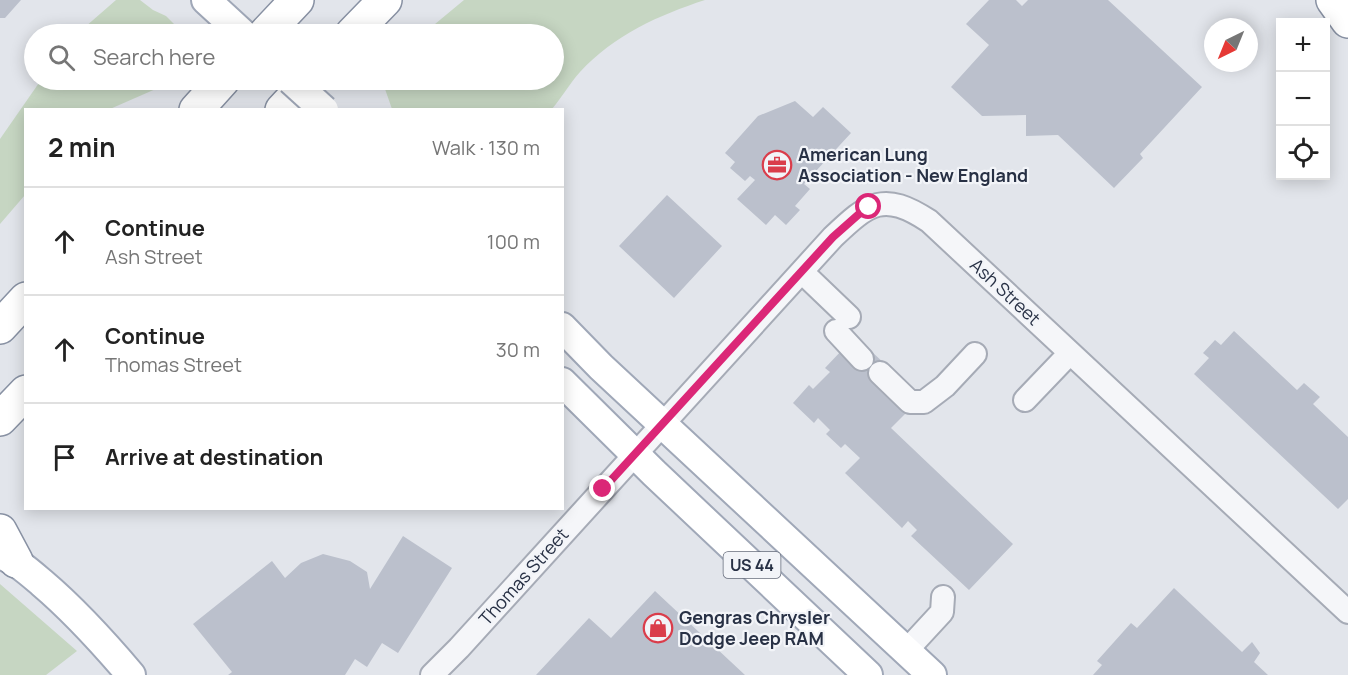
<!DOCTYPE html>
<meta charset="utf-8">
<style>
body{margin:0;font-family:Manrope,sans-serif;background:#f6f6f6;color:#222}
.controls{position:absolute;right:18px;top:18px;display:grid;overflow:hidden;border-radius:0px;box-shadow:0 3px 15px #0003}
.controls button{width:54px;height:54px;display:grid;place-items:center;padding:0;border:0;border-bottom:2px solid #e0e0e0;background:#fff;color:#222;font:30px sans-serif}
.compass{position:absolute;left:1204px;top:18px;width:54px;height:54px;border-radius:50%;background:#fff;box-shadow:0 3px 15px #0003;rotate:223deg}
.stop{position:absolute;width:18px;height:18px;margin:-14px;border:4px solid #db2777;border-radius:50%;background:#fff}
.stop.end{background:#db2777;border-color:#fff;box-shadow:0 2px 6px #0008}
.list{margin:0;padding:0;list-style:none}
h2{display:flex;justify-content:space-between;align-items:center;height:78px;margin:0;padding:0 24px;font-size:26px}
h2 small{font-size:20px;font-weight:400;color:#767676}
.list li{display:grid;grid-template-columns:39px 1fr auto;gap:18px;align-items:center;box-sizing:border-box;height:108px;padding:0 24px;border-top:2px solid #e0e0e0}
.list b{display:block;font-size:22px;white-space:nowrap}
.list p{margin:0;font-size:20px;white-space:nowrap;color:#767676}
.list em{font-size:20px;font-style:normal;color:#767676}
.icon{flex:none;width:33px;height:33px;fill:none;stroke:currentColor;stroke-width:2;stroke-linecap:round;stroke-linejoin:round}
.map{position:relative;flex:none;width:1348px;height:675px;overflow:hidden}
.search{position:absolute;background:#fff;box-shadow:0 3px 15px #0003;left:24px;top:24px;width:540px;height:66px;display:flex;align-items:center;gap:15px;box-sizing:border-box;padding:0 21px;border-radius:33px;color:#767676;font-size:22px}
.panel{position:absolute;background:#fff;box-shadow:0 3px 15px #0003;left:24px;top:108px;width:540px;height:402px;border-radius:0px}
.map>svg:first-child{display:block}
.green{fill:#c6d6c2}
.building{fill:#bbc0cc}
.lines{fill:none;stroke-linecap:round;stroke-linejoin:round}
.minor-casing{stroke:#a6abb6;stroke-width:26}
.major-casing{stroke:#a0a8b8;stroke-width:32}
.highway-casing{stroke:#8891a3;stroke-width:36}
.minor{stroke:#f5f6f9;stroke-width:22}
.major{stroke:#fff;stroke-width:28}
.highway{stroke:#fff;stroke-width:33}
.major-bridge-casing{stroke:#a0a8b8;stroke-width:32;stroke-linecap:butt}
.major-bridge{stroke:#fff;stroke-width:28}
.route{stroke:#db2777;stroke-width:8}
.labels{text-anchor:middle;stroke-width:4.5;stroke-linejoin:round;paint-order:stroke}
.shield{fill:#f2f4f8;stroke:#656c7b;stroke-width:1.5}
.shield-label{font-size:16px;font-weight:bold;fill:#283145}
.poi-label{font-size:18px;font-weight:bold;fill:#283145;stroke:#f2f4f8;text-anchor:start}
.street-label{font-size:18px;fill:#283145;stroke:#f2f4f8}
</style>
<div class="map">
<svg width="1348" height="675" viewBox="0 0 1348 675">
<rect width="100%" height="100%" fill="#e2e5eb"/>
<path class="green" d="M 116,0 L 140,0 L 153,10 L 166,16 L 182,32 L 182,34 L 77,34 Z
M 464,0 L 705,0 C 659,15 614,35 580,72 C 570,83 562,97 552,109 L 392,109 L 385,89 L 388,80 L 554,80 L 554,34 L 423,34 Z
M 41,80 L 164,80 L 158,88 L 110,109 L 26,110 L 25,195 L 0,224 L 0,139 Z
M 0,584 L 77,651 L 46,675 L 0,675 Z"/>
<path class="building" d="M 0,0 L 21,0 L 5,18 L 0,18 Z
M 989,0 L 1016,0 L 1022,6 L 1028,0 L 1108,0 L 1202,87 L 1140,154 L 1143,158 L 1114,188 L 1058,135 L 1026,136 L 1026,115 L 982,116 L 951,87 L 989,45 L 966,24 Z
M 795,101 L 813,117 L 823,107 L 851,133 L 804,184 L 810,189 L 795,206 L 800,210 L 786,225 L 775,215 L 766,225 L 737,199 L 755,180 L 750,176 L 745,181 L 730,168 L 735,162 L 725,153 L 758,116 Z
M 667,195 L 722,246 L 674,298 L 619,246 Z
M 1234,331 L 1297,390 L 1304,383 L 1320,397 L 1313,404 L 1348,437 L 1348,499 L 1338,509 L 1194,374 L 1209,358 L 1203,353 L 1215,340 L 1221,345 Z
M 843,349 L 858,364 L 870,350 L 887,366 L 908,411 L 891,428 L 1013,544 L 969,590 L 911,536 L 917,530 L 908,521 L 902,528 L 845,473 L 860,458 L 845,444 L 841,448 L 826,434 L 830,430 L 818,418 L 814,423 L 793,403 L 809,385 L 813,389 L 830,372 L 825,368 Z
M 403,536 L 452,568 L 398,653 L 382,643 L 367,667 L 355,659 L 345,675 L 228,675 L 232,672 L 193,624 L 272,561 L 285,578 L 301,563 L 323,554 L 350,561 L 367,572 L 370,589 Z
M 1174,588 L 1242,652 L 1252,642 L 1260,653 L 1254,662 L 1268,675 L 1093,675 L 1102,665 L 1097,661 L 1131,623 L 1137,628 Z
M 655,591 L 745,675 L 536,675 L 589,618 L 611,638 Z"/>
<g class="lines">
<g class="minor-casing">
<path id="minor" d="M 802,272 L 849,317
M 836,331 L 862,359
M 880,373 L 910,402 L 924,402 L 945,386 L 975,354
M 1025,400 L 1070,353
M 906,651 L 942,612 L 943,597
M 432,675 L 459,648 L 833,237 C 869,203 883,191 929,221 L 1348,612"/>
</g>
<g class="major-casing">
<path id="major" d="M 206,0 L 243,34
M 562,327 L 601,367 L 932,675
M 562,382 L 654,473 L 868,675
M 0,554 C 17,561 29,572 42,583 C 75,611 103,642 131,675"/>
</g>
<g class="highway-casing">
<path id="highway" d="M 1333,0 L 1348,21
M 265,34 L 297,0
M 352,34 L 385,0
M 196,110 L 223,80
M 282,110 L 310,80
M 0,327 L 26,299
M 0,419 L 26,392
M 0,531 L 16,561"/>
</g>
<use href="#minor" class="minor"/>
<use href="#major" class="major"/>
<use href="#highway" class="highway"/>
<g class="major-bridge-casing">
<path id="major-bridge" d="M 291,80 L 324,110"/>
</g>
<use href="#major-bridge" class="major-bridge"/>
</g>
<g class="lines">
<path class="route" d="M 603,489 L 833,237 L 859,214 L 869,207"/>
</g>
<defs>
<g id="office-ring" transform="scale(1.5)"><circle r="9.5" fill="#f2f4f8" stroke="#da3d4b" stroke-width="1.5"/><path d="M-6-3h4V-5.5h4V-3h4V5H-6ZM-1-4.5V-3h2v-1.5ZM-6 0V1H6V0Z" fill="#da3d4b"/></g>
<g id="shop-ring" transform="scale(1.5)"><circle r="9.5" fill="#f2f4f8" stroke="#da3d4b" stroke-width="1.5"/><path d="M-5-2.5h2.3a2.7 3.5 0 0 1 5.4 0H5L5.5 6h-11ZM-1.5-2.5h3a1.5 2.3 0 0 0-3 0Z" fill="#da3d4b"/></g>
</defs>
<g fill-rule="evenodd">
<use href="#office-ring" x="777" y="165"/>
<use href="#shop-ring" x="658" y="628"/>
</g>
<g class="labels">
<rect class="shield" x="723.5" y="552" width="57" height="26" rx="4.5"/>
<g class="shield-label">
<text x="752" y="571">US 44</text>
</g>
<g class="poi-label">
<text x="798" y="161">American Lung<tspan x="798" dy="21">Association - New England</tspan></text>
<text x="679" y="624">Gengras Chrysler<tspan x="679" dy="21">Dodge Jeep RAM</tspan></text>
</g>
<g class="street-label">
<text transform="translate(1005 292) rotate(43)" y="6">Ash Street</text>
<text transform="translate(524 577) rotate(-48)" y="6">Thomas Street</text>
</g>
</g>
</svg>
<div class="controls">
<button>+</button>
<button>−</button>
<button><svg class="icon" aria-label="locate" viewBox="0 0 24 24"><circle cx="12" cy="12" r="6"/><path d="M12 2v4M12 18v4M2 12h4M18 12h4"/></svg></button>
</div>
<svg class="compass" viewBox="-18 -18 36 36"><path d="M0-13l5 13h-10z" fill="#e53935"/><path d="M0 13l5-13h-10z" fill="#767676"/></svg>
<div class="stop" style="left:869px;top:207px"></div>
<div class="stop end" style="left:603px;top:489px"></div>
<div class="search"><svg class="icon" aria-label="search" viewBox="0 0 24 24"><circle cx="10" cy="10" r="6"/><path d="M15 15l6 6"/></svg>Search here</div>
<section class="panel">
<h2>2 min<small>Walk · 130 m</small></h2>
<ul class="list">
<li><svg class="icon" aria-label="ahead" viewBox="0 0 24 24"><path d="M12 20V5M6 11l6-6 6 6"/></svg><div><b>Continue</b><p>Ash Street</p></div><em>100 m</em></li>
<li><svg class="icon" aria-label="ahead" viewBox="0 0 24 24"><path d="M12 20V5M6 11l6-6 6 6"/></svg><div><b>Continue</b><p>Thomas Street</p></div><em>30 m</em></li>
<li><svg class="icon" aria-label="arrive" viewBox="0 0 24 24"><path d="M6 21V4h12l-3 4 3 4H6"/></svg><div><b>Arrive at destination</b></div></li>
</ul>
</section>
</div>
